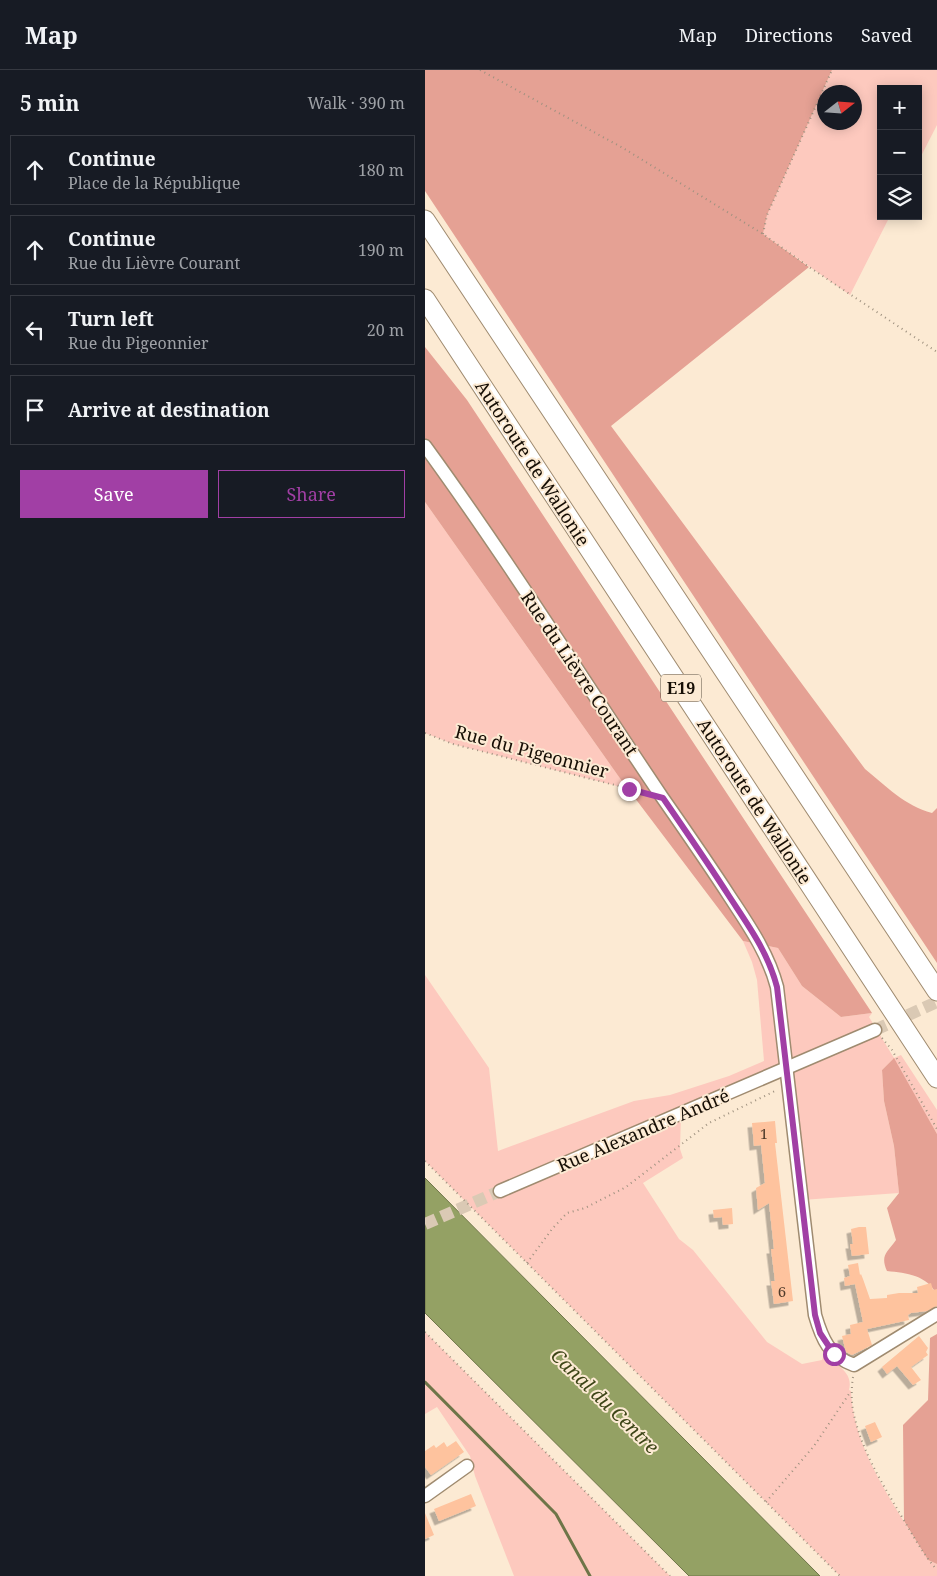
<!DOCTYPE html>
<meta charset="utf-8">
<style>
:root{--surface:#171b24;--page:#242831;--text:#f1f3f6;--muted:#9ea1a6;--line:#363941;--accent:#a13fa5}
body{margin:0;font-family:"Noto Serif",serif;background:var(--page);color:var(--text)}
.controls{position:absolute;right:15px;top:15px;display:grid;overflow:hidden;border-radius:0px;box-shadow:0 2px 12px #0003}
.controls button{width:45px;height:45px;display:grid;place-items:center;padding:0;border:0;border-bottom:1px solid var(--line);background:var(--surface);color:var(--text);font:25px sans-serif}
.compass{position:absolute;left:392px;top:15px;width:45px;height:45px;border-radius:50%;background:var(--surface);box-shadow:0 2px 12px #0003;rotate:73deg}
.stop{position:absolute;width:15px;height:15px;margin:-11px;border:4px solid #a13fa5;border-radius:50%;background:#fff}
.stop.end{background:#a13fa5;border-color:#fff;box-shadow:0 1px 5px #0008}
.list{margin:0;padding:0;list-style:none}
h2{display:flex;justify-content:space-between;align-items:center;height:65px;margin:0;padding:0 20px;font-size:21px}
h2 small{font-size:16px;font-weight:400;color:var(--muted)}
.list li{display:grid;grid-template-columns:32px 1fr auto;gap:15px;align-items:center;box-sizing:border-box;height:70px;margin:0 10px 10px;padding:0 10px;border:1px solid var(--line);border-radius:0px}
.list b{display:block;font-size:19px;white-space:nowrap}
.list p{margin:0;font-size:16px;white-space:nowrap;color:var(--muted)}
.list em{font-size:16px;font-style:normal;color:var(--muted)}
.actions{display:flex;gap:10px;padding:15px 20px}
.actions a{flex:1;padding:11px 0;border:1px solid var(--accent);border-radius:0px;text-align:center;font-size:18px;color:var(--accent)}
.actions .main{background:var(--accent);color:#fff}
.icon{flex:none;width:28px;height:28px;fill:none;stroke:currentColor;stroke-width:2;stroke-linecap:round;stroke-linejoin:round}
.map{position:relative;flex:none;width:512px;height:1506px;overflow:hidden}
header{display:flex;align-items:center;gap:30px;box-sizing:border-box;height:70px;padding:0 25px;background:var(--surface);border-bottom:1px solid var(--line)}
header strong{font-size:24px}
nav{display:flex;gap:28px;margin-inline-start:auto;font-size:18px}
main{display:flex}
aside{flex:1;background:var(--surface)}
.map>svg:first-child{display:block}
.green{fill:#fdc9be;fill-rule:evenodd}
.forest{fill:#e5a194}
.water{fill:#94a164;stroke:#6e7548}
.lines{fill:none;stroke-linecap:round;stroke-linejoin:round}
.stream{stroke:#6e7548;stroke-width:3}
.building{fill:#fec39e;filter:url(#shadow)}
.minor-tunnel{stroke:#dac9b4;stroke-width:12;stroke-dasharray:12 6;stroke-linecap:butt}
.minor-casing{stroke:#9f8b70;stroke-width:15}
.highway-casing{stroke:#9f8b70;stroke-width:21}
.path{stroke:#9e917f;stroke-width:2;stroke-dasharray:1 4;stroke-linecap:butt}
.minor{stroke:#fff;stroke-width:12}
.highway{stroke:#fff;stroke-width:19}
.route{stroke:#a13fa5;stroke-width:6}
.labels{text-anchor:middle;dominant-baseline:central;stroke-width:4;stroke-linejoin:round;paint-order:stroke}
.number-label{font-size:15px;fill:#503b2b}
.shield{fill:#fcead3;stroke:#5b5043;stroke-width:1}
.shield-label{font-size:16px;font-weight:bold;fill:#160e05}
.street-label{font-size:18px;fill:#160e05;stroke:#fcead3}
.water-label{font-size:19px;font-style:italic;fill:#3d4517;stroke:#fcead3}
</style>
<header>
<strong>Map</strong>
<nav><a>Map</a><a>Directions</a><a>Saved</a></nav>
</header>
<main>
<aside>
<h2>5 min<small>Walk · 390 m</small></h2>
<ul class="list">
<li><svg class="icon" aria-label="ahead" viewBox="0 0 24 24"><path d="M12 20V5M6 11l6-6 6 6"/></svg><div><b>Continue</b><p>Place de la République</p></div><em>180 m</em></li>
<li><svg class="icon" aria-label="ahead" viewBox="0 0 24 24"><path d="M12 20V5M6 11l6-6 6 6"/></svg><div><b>Continue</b><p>Rue du Lièvre Courant</p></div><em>190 m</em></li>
<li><svg class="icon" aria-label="left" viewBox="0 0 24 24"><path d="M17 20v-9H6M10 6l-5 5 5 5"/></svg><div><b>Turn left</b><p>Rue du Pigeonnier</p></div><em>20 m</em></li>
<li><svg class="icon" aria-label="arrive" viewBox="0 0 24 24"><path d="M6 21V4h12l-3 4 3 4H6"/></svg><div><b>Arrive at destination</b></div></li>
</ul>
<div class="actions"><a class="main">Save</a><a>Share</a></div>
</aside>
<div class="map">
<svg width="512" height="1506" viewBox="0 0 512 1506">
<defs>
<filter id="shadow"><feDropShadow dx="-4.5" dy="4.5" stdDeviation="0" flood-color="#0004"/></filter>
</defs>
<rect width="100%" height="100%" fill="#fcead3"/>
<g class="green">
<path d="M 407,0 L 512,0 L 512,55 L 493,92 L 493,19 L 456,19 L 456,146 L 465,146 L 425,225 L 338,164 L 342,145 ZM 400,22 L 430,22 L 430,52 L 400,52 Z"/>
<path d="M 0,432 L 194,707 L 204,719 L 28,674 L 0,663 Z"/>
<path d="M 318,871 L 353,878 L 377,916 L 416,947 L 447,943 L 444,947 L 469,988 L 476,985 L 512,1040 L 512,1064 L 468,989 L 457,1000 L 459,1031 L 469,1076 L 474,1123 L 377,1130 L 360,999 L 256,1044 L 255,1079 L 258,1088 L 218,1113 L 254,1169 L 268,1180 L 342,1272 L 377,1294 L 397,1290 L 403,1276 L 417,1290 L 412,1294 C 421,1302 427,1308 424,1320 L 426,1321 C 428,1381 473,1440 503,1490 L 512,1494 L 512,1506 L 415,1506 L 0,1091 L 0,905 L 64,998 L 73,1081 L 209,1031 L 245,1025 L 304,1006 L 339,991 L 332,910 L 327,892 Z"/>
<path d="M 0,1262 L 245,1506 L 89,1506 L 50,1406 L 45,1386 L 12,1337 L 0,1344 Z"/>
</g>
<g class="forest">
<path d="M 0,0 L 407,0 L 342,145 L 338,164 L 384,197 L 186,356 L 440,699 C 461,716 480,736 507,743 L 512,738 L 512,893 L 0,121 Z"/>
<path d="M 0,277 L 42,330 L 447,943 L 416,947 L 377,916 L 353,878 L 318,871 L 194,707 L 0,432 Z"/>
<path d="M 469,988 L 512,1064 L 512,1225 C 502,1205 482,1203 462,1201 C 455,1185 462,1183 471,1170 L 462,1138 L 474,1123 L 469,1076 L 459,1031 L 457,1000 Z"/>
<path d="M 512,1264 L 512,1494 L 503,1490 L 479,1451 L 478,1355 L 503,1330 L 505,1268 Z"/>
</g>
<path class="water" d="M 0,1108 L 395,1506 L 264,1506 L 0,1243 Z"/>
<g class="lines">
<path class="stream" d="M 0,1312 L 131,1444 L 165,1506"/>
</g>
<g class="building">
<path d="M 350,1051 L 352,1073 L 350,1073 L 368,1231 L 349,1234 L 346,1211 L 350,1211 L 346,1179 L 349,1179 L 344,1133 L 333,1140 L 331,1118 L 340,1113 L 336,1075 L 329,1076 L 327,1053 Z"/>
<path d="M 307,1138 L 308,1154 L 298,1155 L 297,1147 L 289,1148 L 288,1140 Z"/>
<path d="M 434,1157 L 441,1157 L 444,1184 L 427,1186 L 425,1174 L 428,1174 L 426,1159 Z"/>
<path d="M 433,1193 L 435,1205 L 436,1204 L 438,1209 L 445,1229 L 462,1228 L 462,1225 L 474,1223 L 493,1223 L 492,1217 L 506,1213 L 508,1220 L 512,1219 L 512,1236 L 502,1241 L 486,1243 L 483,1245 L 484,1250 L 442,1259 L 447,1275 L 427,1285 L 421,1282 L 417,1266 L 426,1264 L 425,1255 L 438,1252 L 430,1214 L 420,1216 L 419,1208 L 425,1206 L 423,1195 Z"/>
<path d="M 494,1266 L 503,1278 L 501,1282 L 503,1285 L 486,1297 L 496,1310 L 488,1315 L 472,1296 L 462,1304 L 457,1297 Z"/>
<path d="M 450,1352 L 457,1367 L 446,1372 L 440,1356 Z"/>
<path d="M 31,1371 L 39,1382 L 6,1405 L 0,1397 L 0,1381 L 9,1375 L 11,1378 L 19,1372 L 22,1377 Z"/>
<path d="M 46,1424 L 51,1436 L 14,1451 L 9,1439 Z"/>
<path d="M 0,1443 L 9,1465 L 0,1469 Z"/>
</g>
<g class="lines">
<g class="minor-tunnel">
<path d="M 450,960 L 512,932"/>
<path d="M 0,1154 L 75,1121"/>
</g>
<defs>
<g id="minor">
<path d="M 0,376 C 83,490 158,610 237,727 C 260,760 283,793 305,827 C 324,856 343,883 352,917 L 390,1245 C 397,1269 404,1286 429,1295 L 512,1244"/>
<path d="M 75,1121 L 450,960"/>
<path d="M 0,1426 L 42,1396"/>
</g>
<g id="highway">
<path d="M 0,150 L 512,921"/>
<path d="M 0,229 L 512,1008"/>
</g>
</defs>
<use href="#minor" class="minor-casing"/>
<use href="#highway" class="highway-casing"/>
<g class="path">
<path d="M 55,0 L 198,78 L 338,164 L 384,197 L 512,282"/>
<path d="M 338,164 L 342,145 L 407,0"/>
<path d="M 0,663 L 28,674 L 221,723"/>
<path d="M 457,968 L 467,980 L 512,1059"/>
<path d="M 0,1091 L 415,1506"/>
<path d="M 102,1193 L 127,1159 L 142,1143 L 160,1138 L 201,1117 L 284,1053 L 352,1020"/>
<path d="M 0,1262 L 245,1506"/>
<path d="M 428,1307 C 426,1321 426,1335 430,1349 C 438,1382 457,1413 474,1442 C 486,1462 497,1483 512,1500"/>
<path d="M 341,1432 L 389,1376 L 426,1321"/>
</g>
<use href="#minor" class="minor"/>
<use href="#highway" class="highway"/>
</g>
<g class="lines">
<path class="route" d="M 204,719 L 238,728 C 260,760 283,793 304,826 C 323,855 343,882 352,917 L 390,1245 L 395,1263 L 409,1284"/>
</g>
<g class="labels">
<g class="number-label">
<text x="339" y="1063">1</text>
<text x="357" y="1221">6</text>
</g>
<rect class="shield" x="236" y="604.5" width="40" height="27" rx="4"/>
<g class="shield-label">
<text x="256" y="618">E19</text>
</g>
<g class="street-label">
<text transform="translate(108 393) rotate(57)">Autoroute de Wallonie</text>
<text transform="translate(155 603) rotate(56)">Rue du Lièvre Courant</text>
<text transform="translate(107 681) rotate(15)">Rue du Pigeonnier</text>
<text transform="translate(330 731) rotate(57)">Autoroute de Wallonie</text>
<text transform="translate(218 1060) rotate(-23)">Rue Alexandre André</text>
</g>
<g class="water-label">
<text transform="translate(180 1331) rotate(44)">Canal du Centre</text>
</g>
</g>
</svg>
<div class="controls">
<button>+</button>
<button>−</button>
<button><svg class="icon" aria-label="layers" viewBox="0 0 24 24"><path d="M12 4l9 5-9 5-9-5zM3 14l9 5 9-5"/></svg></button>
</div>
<svg class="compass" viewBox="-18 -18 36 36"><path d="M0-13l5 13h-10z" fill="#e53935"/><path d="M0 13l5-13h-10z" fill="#9ea1a6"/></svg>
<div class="stop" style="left:409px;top:1284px"></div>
<div class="stop end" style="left:204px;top:719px"></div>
</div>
</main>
